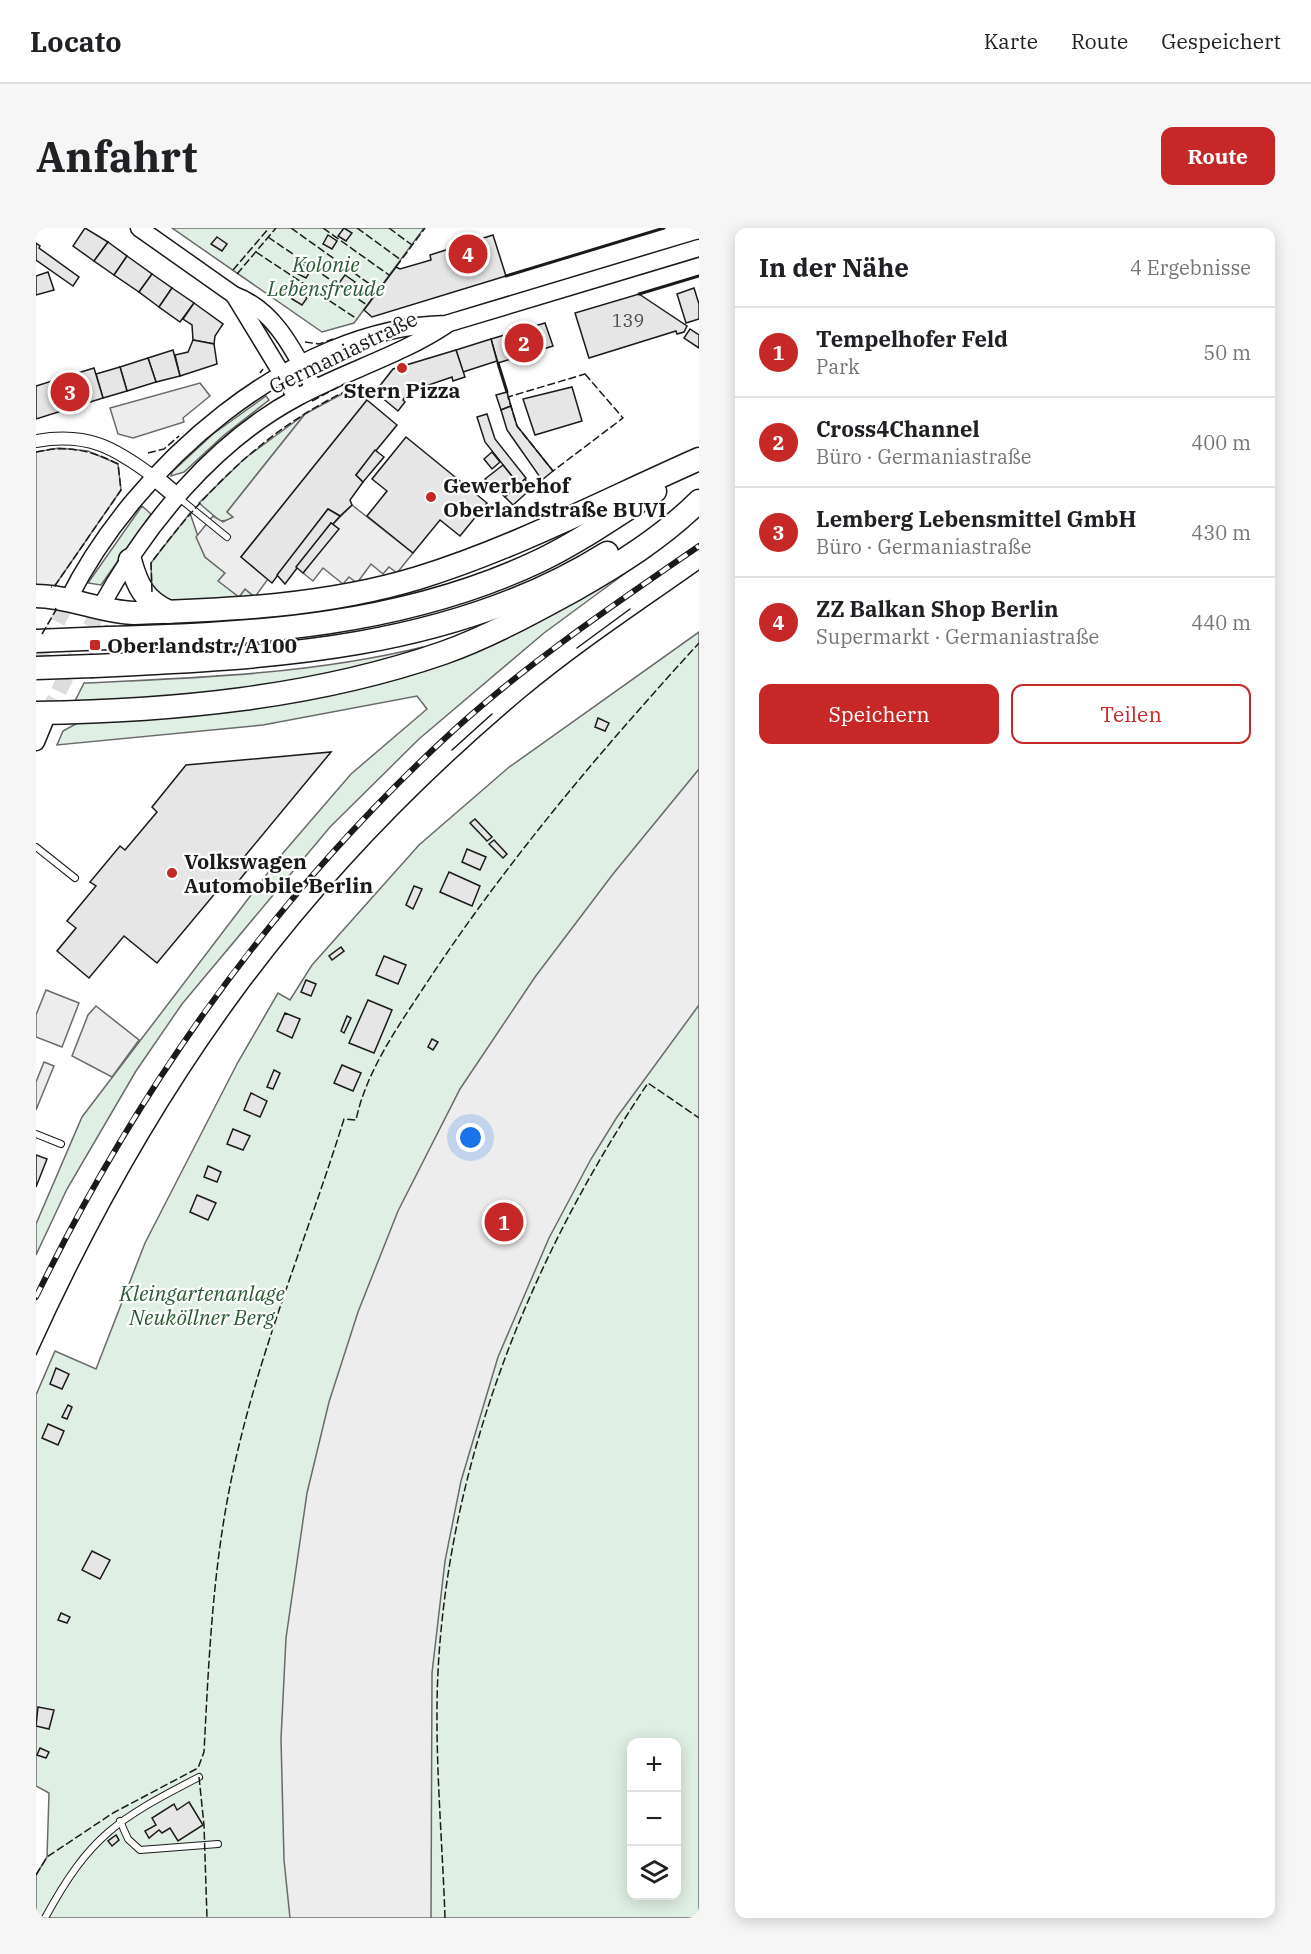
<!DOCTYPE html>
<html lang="de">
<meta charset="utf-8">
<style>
:root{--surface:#fff;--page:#f6f6f6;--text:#202124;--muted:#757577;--line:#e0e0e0;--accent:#c62828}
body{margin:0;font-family:"IBM Plex Serif",serif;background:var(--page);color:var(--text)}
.controls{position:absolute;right:18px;bottom:18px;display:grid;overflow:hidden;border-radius:12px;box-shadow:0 3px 15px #0003}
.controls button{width:54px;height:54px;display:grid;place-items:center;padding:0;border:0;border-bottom:2px solid var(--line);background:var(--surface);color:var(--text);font:30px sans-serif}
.you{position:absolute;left:435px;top:910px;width:21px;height:21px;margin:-15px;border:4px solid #fff;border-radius:50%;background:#1a73e8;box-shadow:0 0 0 9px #1a73e833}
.badge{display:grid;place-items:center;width:39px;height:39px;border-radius:50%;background:var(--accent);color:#fff;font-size:20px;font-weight:700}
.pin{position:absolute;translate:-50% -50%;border:3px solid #fff;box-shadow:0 2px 6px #0006}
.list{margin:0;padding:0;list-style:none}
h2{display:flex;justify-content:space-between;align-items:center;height:78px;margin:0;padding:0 24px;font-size:26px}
h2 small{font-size:20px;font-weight:400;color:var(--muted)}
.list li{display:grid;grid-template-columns:39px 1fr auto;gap:18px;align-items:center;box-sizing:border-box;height:90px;padding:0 24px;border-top:2px solid var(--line)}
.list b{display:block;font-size:22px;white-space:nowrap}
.list p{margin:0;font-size:20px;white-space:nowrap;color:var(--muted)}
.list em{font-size:20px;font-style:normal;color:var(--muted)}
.actions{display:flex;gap:12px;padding:18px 24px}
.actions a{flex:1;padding:14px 0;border:2px solid var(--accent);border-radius:12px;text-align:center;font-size:21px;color:var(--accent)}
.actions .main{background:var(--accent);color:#fff}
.icon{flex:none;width:33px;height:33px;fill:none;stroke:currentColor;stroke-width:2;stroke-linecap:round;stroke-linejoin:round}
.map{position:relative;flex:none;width:663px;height:1690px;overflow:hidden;border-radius:12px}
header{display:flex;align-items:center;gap:36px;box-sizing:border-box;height:84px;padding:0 30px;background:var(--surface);border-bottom:2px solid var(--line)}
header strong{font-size:28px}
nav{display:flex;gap:33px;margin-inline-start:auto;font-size:21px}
.intro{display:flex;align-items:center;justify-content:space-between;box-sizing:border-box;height:144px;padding:0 36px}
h1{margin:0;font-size:42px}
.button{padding:15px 27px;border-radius:12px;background:var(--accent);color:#fff;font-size:21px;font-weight:700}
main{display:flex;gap:36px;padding:0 36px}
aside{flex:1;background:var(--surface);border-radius:12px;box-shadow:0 3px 15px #0003}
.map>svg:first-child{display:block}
.green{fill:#e0efe3;stroke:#6a6a6a;stroke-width:1.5;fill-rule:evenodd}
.parking{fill:#ededed;stroke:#6a6a6a;stroke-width:1.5}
.building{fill:#e6e6e6;stroke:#1a1a1a;stroke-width:1.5}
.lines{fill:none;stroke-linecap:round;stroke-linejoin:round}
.secondary-tunnel{stroke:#ddd;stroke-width:16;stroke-dasharray:16 8;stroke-linecap:butt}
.lane-casing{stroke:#1a1a1a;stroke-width:8}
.street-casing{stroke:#1a1a1a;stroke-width:14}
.secondary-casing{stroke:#1a1a1a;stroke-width:19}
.highway-casing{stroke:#1a1a1a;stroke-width:25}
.lane{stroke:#fff;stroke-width:6}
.street{stroke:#fff;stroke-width:12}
.secondary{stroke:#fff;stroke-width:16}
.highway{stroke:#fff;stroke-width:22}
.tram{stroke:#1a1a1a;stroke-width:1.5}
.rail-casing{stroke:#1a1a1a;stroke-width:6}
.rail{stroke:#fff;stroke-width:4;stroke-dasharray:11;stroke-linecap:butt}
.highway-bridge-casing{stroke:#1a1a1a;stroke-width:25;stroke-linecap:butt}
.highway-bridge{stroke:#fff;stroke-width:22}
.fence{stroke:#1a1a1a;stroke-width:1.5;stroke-dasharray:8 3;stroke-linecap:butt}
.wall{stroke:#1a1a1a;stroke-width:3}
.poi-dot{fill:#c62828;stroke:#fff;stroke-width:2}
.labels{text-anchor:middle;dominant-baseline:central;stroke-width:4.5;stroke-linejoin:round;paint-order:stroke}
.number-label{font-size:18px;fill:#4d4d4d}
.park-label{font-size:21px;font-style:italic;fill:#2b5a34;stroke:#fff}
.street-label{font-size:21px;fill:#1a1a1a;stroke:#fff}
.poi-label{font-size:21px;font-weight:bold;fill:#1a1a1a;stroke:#fff;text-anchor:start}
</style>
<header>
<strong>Locato</strong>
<nav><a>Karte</a><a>Route</a><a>Gespeichert</a></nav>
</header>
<div class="intro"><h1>Anfahrt</h1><a class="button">Route</a></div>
<main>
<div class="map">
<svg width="663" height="1690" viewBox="0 0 663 1690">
<rect width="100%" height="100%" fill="#fff"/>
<g class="green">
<path d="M 136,0 L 388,0 L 318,95 L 286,104 Z"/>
<path d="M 230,168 L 233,172 L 187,208 L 148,244 L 135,248 L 136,244 L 177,206 Z"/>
<path d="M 269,186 L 191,284 L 197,289 L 194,292 L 184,293 L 163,275 L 208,231 Z"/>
<path d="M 106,278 L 115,286 L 65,357 L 52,355 Z"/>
<path d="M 154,285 L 169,329 L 189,345 L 183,353 L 203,369 L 209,361 L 221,371 L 136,373 L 116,365 L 115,335 Z"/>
<path d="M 614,327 L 508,405 L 383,511 L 294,599 L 146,776 L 100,843 L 31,961 L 0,1027 L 0,996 L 46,889 L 247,625 L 315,546 L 391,481 L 381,468 L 227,497 L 21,517 L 27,503 L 45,493 L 289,463 Z"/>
<path d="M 663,404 L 663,1690 L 0,1690 L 0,1647 L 11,1629 L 13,1565 L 0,1558 L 0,1167 L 19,1123 L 60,1141 L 109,1015 L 202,834 L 242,765 L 254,772 L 276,737 L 383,617 L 472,540 ZM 596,1514 L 640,1514 L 640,1668 L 596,1668 Z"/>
<path d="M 387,419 L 342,435 L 193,467 L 37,477 L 48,455 C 162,450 276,446 387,419 Z"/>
</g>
<g class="parking">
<path d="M 164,155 L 174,168 L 147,190 L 148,194 L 97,210 L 82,206 L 74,180 Z"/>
<path d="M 315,161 L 331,172 L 205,329 L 232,351 L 219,369 L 209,361 L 203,369 L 182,353 L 189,345 L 169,329 L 160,309 L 177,288 L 187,294 L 197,289 L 191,284 L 269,186 Z"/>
<path d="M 23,220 L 52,223 L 82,236 L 85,262 L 18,359 L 0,358 L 0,224 Z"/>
<path d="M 316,277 L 377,325 L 361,345 L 353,339 L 347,346 L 335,336 L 321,355 L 313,349 L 307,356 L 287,340 L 277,353 L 267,345 L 302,301 L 297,296 Z"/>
<path d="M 663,541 L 663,777 L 581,889 L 555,931 L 513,1010 L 462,1129 L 425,1253 L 409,1333 L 396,1445 L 395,1690 L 254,1690 L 248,1632 L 245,1511 L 250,1410 L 271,1265 L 293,1174 L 322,1084 L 362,983 L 424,861 L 499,749 L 577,646 Z"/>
<path d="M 10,762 L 43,775 L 26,819 L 0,809 L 0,787 Z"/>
<path d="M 60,778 L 103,812 L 76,849 L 36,828 L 52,787 Z"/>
<path d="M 8,834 L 18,838 L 0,882 L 0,854 Z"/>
</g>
<g class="building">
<path d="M 49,0 L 72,14 L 58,33 L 37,18 Z"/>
<path d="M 308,0 L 316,5 L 310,13 L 302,8 Z"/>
<path d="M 292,7 L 301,13 L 296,21 L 287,16 Z"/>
<path d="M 457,7 L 470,48 L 336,89 L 328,82 L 360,39 L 364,41 L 395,32 L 394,27 Z"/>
<path d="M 181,9 L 191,16 L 186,23 L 175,16 Z"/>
<path d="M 72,14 L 91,28 L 78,47 L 58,33 Z"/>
<path d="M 0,15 L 4,18 L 3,20 L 43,49 L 37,58 L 0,32 Z"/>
<path d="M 91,28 L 116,46 L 103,64 L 78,47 Z"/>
<path d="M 267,37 L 275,42 L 270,50 L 262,46 Z"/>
<path d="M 12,44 L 18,62 L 0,67 L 0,48 Z"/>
<path d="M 116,46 L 136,60 L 123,79 L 103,64 Z"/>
<path d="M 309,47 L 319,54 L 314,62 L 303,55 Z"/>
<path d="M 136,60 L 158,75 L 144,94 L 123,79 Z"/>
<path d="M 658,60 L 663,76 L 663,91 L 650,95 L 641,66 Z"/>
<path d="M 262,63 L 271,70 L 266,77 L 256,71 Z"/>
<path d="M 603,66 L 651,98 L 648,104 L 641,106 L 640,103 L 553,130 L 539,85 Z"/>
<path d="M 158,75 L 187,96 L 179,108 L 178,116 L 157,112 L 156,97 L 147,91 Z"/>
<path d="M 509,95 L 517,118 L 462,135 L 455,111 Z"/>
<path d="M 654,101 L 663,107 L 663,120 L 648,110 Z"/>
<path d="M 455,111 L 461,133 L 427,144 L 420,122 Z"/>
<path d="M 157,112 L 178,116 L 181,136 L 144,148 L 139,127 L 152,124 Z"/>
<path d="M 137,122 L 144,148 L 120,154 L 112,130 Z"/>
<path d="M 420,122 L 429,149 L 417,153 L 416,149 L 372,164 L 367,172 L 369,174 L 362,183 L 339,164 L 357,141 Z"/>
<path d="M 112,130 L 120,154 L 91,163 L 84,139 Z"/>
<path d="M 84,139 L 91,163 L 67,170 L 60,146 Z"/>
<path d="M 58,140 L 67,170 L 0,191 L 0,158 Z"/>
<path d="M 536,159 L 546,193 L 499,207 L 487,171 Z"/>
<path d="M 471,164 L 475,178 L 465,182 L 460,167 Z"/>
<path d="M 331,172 L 361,197 L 320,247 L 327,254 L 314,272 L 316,277 L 304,288 L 292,281 L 236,355 L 205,329 Z"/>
<path d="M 475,178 L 481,198 L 517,243 L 506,252 L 471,202 L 465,182 Z"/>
<path d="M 451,186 L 459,211 L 490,250 L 483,257 L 449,214 L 441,189 Z"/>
<path d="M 370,209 L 451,275 L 424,308 L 404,292 L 377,325 L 331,288 L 351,263 L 336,251 Z"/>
<path d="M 339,222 L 348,229 L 327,254 L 320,247 Z"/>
<path d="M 456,224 L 464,234 L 456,241 L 448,231 Z"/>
<path d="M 467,237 L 483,257 L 469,269 L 449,251 Z"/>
<path d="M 489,251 L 496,260 L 477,277 L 469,269 Z"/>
<path d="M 292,281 L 304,288 L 297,296 L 295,295 L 249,356 L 241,347 Z"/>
<path d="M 295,295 L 303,301 L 267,345 L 260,339 Z"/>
<path d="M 562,490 L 573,495 L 569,503 L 559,499 Z"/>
<path d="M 295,524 L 209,628 L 217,635 L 194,664 L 186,657 L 121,735 L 88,708 L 53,750 L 21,723 L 40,700 L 31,693 L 60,658 L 54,654 L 84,618 L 89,622 L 121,584 L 116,579 L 150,537 Z"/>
<path d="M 439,591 L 456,609 L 451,613 L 434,595 Z"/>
<path d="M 458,612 L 471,626 L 467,630 L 453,616 Z"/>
<path d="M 431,621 L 450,629 L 444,642 L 426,634 Z"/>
<path d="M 413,644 L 444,658 L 436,678 L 404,664 Z"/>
<path d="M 378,658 L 386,661 L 377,681 L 370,677 Z"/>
<path d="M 305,719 L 308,723 L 296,732 L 293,728 Z"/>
<path d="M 348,728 L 370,737 L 362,756 L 340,747 Z"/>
<path d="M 270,752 L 280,756 L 275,768 L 265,764 Z"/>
<path d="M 332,772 L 356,782 L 338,825 L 313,815 Z"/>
<path d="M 249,785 L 264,791 L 256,810 L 241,803 Z"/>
<path d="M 311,788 L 315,790 L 308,805 L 305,803 Z"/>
<path d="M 396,811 L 402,814 L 397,822 L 392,819 Z"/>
<path d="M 306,837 L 325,845 L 317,863 L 298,855 Z"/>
<path d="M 238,842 L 244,845 L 237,861 L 231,859 Z"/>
<path d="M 215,865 L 231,873 L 224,889 L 208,882 Z"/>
<path d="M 197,901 L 214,908 L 207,922 L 191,916 Z"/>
<path d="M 0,927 L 11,931 L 0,959 Z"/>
<path d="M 172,938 L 185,944 L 181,954 L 168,949 Z"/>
<path d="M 161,967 L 180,975 L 172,992 L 154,984 Z"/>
<path d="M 20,1140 L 33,1146 L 26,1161 L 14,1156 Z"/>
<path d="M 32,1177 L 36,1179 L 31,1191 L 26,1189 Z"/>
<path d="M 12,1196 L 28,1203 L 22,1217 L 6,1210 Z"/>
<path d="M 56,1323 L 74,1332 L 64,1351 L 46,1342 Z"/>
<path d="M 25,1385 L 34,1389 L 31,1395 L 22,1392 Z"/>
<path d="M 2,1479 L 18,1482 L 13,1501 L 0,1498 Z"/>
<path d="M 4,1520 L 13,1524 L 10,1530 L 1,1527 Z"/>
<path d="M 153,1574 L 167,1597 L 142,1613 L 134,1600 L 126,1605 L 123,1602 L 113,1610 L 109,1603 L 120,1597 L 116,1590 L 138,1576 L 141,1582 Z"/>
<path d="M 80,1607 L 83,1612 L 76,1618 L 72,1613 Z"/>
</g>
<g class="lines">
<g class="secondary-tunnel">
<path d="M 0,437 L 32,372"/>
<path d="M 12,485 L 64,380"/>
</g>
<defs>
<g id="lane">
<path d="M 143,270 L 191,309"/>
<path d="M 0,619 L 39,650"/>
<path d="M 0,906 L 25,916"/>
<path d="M 84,1593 L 92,1611 L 104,1622 L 182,1616"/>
<path d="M 9,1690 C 54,1607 82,1591 163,1549"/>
</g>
<path id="street" d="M 0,213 C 51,204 78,219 118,249"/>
<g id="secondary">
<path d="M 103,0 L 198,67 C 239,82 258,123 278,160"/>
<path d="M 198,67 L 260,169"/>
<path d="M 118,249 L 142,269"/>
<path d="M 32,372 C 98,239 256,99 410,96 L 663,20"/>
<path d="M 64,380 C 110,297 177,214 262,169 C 310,143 365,127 410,97"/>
<path d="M 0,514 L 12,485"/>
</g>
<g id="highway">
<path d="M 94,332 C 101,357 108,373 133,384"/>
<path d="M 0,368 C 33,368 64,384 98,385 C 193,382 290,378 382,350 C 479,320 570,272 663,231"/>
<path d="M 72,410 C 218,407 368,397 503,333 C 543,314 581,287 619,263"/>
<path d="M 57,438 C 234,430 416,422 571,325"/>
<path d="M 0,485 C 136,483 277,470 407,425 C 452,409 496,385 538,362 C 582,337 627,309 663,273"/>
</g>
</defs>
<use href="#lane" class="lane-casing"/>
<use href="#street" class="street-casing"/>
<use href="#secondary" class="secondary-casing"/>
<use href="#highway" class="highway-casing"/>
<use href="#lane" class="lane"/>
<use href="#street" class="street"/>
<use href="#secondary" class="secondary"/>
<use href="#highway" class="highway"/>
<g class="tram">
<path d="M 541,420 L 594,381"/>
<path d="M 416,522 L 456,486"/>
<path d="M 0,1127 C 120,861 265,657 489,469 C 544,423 605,383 663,342"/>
</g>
<defs>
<path id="rail" d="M 0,1069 C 105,854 241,664 418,502 C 494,433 579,376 663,318"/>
</defs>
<use href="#rail" class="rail-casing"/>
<use href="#rail" class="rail"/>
<defs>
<g id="highway-bridge">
<path d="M 0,413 L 72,410"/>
<path d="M 0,440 L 57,438"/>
</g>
</defs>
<use href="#highway-bridge" class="highway-bridge-casing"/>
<use href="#highway-bridge" class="highway-bridge"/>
<g class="fence">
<path d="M 255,0 L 342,62"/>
<path d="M 287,0 L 353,47"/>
<path d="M 321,0 L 365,32"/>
<path d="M 353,0 L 376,17"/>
<path d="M 232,9 L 331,77"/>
<path d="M 220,24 L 321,91"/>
<path d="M 360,39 L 389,0"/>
<path d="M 197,42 L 233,0"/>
<path d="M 201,46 L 240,0"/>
<path d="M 269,114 L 283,116 L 297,111"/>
<path d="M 224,145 L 227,141"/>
<path d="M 549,146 L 587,190 L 517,243 L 481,198 L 472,169 Z"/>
<path d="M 276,173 L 310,155"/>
<path d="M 0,224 C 30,217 55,222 82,236 L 85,262 L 18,359 L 15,359"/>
<path d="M 112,225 L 128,221 L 143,208"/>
<path d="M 116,364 L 115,335 C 169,262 234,197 319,159"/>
<path d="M 6,406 L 20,382 L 19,377"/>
<path d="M 163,1549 L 168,1597 L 171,1690"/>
<path d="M 0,1647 L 11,1629 L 77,1585 L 162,1540 L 168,1524 C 173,1428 177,1333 198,1239 C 224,1120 272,1007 308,891 L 320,892 C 330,844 361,800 388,759 C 468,637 564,523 663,415"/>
<path d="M 409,1690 C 406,1599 396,1505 404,1414 C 421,1212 500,1022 612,855 L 663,890"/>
</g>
<g class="wall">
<path d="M 470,48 L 628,0"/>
<path d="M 603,66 L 663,48"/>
<path d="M 462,135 L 471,164"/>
</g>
</g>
<g class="poi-dot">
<circle cx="366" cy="140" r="6"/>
<circle cx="395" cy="269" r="6"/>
<rect x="53" y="411" width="12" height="12" rx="3"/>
<circle cx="136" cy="645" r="6"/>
</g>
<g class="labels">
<g class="number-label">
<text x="592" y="92">139</text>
</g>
<g class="park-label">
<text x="290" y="36">Kolonie<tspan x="290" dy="24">Lebensfreude</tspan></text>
<text x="166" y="1065">Kleingartenanlage<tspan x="166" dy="24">Neuköllner Berg</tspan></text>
</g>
<g class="street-label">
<text transform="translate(307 124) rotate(-26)">Germaniastraße</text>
</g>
<g class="poi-label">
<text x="366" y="162" text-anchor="middle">Stern Pizza</text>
<text x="407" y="257">Gewerbehof<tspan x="407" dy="24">Oberlandstraße BUVI</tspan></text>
<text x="71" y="417">Oberlandstr./A100</text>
<text x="148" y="633">Volkswagen<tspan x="148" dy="24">Automobile Berlin</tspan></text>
</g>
</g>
</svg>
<div class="controls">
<button>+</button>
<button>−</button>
<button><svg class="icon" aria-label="layers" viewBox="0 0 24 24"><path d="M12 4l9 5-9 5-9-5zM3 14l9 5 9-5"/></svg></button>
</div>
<div class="you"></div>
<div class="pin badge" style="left:468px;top:994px">1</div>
<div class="pin badge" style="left:488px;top:115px">2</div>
<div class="pin badge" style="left:34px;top:164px">3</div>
<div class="pin badge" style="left:432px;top:26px">4</div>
</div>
<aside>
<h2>In der Nähe<small>4 Ergebnisse</small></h2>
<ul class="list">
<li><span class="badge">1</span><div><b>Tempelhofer Feld</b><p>Park</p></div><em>50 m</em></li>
<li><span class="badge">2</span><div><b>Cross4Channel</b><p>Büro · Germaniastraße</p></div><em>400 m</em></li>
<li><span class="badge">3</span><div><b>Lemberg Lebensmittel GmbH</b><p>Büro · Germaniastraße</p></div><em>430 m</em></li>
<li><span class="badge">4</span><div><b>ZZ Balkan Shop Berlin</b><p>Supermarkt · Germaniastraße</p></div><em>440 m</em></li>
</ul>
<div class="actions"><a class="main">Speichern</a><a>Teilen</a></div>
</aside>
</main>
